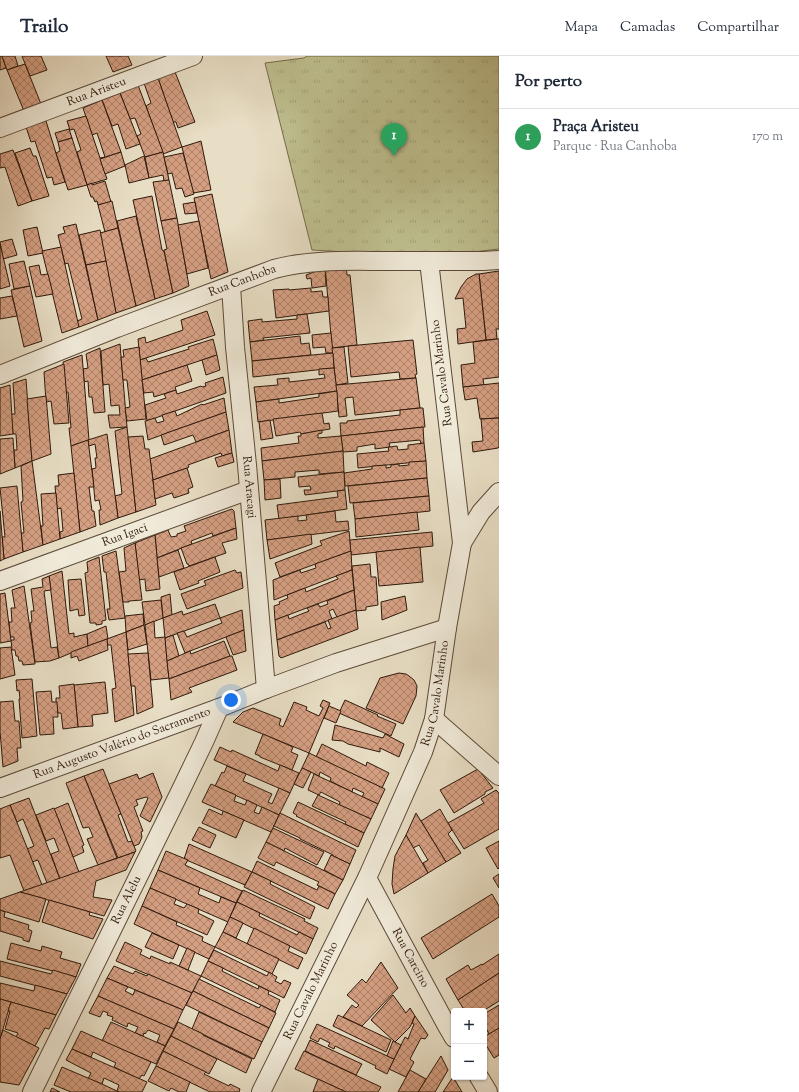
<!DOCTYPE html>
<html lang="pt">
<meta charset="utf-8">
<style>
:root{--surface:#fff;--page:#f2f2f3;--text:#1f2937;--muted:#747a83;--line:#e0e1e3;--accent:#8f2418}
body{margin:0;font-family:"Sorts Mill Goudy",serif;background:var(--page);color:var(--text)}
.controls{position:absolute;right:12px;bottom:12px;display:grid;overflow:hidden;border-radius:4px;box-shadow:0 1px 3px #0004}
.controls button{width:36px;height:36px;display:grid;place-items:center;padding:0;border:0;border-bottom:1px solid var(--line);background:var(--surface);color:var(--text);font:20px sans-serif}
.you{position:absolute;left:231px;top:644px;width:14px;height:14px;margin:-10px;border:3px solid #fff;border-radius:50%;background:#1a73e8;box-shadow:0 0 0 6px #1a73e833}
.badge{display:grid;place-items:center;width:26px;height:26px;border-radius:50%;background:var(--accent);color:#fff;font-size:13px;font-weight:700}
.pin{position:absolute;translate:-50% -33px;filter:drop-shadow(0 1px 2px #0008)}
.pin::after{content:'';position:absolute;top:21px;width:14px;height:12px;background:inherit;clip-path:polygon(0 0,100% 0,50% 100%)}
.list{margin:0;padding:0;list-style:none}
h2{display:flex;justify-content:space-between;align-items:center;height:52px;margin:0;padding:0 16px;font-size:17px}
h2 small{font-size:13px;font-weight:400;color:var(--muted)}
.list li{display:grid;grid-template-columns:26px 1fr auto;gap:12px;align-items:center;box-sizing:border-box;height:56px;padding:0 16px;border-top:1px solid var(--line)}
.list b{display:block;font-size:15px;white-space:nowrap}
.list p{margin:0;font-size:13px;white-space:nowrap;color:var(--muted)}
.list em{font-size:13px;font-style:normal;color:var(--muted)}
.map{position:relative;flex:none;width:499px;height:1036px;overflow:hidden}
header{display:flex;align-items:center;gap:24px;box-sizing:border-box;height:56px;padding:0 20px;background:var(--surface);border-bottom:1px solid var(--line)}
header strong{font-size:19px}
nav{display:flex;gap:22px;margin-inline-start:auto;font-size:14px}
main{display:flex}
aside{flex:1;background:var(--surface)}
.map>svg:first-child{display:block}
.grass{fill:url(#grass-tufts);stroke:#766c4c}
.building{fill:url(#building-cross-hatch);stroke:#2f190a}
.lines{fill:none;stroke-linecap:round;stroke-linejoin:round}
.street-casing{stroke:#5d4a39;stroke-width:20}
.street{stroke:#f0ead9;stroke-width:18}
.labels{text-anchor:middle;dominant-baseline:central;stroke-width:3;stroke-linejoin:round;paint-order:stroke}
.street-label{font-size:12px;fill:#2f190a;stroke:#f0ead9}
</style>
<header>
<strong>Trailo</strong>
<nav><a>Mapa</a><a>Camadas</a><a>Compartilhar</a></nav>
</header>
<main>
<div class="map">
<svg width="499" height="1036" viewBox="0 0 499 1036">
<defs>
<pattern id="grass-tufts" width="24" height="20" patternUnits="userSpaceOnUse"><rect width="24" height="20" fill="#bebf8f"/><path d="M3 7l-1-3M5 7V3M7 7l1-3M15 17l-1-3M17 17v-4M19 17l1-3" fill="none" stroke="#a4a47a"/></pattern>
<pattern id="building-cross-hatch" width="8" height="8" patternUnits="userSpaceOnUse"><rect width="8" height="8" fill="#d59f82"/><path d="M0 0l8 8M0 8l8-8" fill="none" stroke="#ad8169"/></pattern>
</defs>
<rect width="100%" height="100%" fill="#e8dec5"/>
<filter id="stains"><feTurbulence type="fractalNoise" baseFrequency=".005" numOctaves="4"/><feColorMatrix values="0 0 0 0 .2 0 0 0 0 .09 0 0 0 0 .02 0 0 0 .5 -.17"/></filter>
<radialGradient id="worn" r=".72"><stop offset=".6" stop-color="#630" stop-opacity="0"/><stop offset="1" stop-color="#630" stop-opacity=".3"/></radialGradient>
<path class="grass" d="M 307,0 L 499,0 L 499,193 L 429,201 L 312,194 L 265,7 L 304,2 Z"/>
<g class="building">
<path d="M 0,0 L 2,0 L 6,12 L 0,14 Z"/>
<path d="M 2,0 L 15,0 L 18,10 L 7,14 Z"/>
<path d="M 22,0 L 41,0 L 47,14 L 30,20 Z"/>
<path d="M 106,0 L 128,0 L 132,9 L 113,16 Z"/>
<path d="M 25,8 L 41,48 L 24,55 L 7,14 Z"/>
<path d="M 175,16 L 195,66 L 178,72 L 176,66 L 173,66 L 158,22 Z"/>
<path d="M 158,22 L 182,91 L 163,98 L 146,50 L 151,47 L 144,27 Z"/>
<path d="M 138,29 L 163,96 L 145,101 L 137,80 L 141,78 L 135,62 L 130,63 L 120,37 Z"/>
<path d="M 120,37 L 140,88 L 126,93 L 118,68 L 112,70 L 102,44 Z"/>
<path d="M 102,44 L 121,96 L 100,103 L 100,102 L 105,101 L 97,77 L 92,79 L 83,52 Z"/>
<path d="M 86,60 L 107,123 L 87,129 L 77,96 L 81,94 L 74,73 L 70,74 L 67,65 Z"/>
<path d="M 46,65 L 65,126 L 54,129 L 52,121 L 47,122 L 35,85 L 31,86 L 26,71 Z"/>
<path d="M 69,73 L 72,82 L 58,86 L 55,77 Z"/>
<path d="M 72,82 L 87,129 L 68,134 L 56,97 L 60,95 L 58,86 Z"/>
<path d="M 201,85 L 211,134 L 193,137 L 182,91 Z"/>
<path d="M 30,92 L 33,100 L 36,100 L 49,140 L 32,145 L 15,97 Z"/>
<path d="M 13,94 L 32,145 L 18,150 L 5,111 L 0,112 L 0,98 Z"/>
<path d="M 121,96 L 125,110 L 105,118 L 100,103 Z"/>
<path d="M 163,96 L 169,124 L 164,125 L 163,119 L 149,122 L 145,101 Z"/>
<path d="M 183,97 L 194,138 L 185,141 L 182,132 L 176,133 L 172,117 L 168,118 L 164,101 Z"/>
<path d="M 144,100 L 149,122 L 129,127 L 125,109 Z"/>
<path d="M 169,124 L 177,162 L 161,165 L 153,126 Z"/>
<path d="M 105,125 L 111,146 L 98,149 L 97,145 L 95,146 L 93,141 L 91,141 L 87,129 L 92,127 L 92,129 Z"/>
<path d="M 212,138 L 228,216 L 211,223 L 194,142 Z"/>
<path d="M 152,140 L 162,194 L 164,195 L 173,237 L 155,243 L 133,144 Z"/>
<path d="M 112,145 L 118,172 L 105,176 L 98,149 Z"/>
<path d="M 195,146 L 197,157 L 185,158 L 183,148 Z"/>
<path d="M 136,160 L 155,243 L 136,250 L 117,165 Z"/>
<path d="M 177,162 L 189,230 L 173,237 L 164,194 L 167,193 L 161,165 Z"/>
<path d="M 199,165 L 208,212 L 187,218 L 178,169 Z"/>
<path d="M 76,168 L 98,264 L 79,271 L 77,265 L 82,263 L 68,207 L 65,208 L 58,179 L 65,177 L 63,171 Z"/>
<path d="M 37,171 L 43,197 L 28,200 L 23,174 Z"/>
<path d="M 118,172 L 136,250 L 116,257 L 100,177 Z"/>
<path d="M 100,174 L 106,205 L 86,209 L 79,179 Z"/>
<path d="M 12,183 L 17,199 L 3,203 L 0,186 Z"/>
<path d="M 0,188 L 10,230 L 0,233 Z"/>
<path d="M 61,191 L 79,271 L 62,277 L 42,195 Z"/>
<path d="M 24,205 L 30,230 L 14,233 L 9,208 Z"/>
<path d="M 106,205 L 116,257 L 98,264 L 86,209 Z"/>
<path d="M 346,208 L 347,219 L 350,219 L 357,289 L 332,292 L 325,209 Z"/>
<path d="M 39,209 L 41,219 L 48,218 L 53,238 L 36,241 L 29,211 Z"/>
<path d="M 325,212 L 326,230 L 312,232 L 311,222 L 307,223 L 306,219 Z"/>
<path d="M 499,215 L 499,273 L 496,273 L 497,283 L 486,284 L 479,218 Z"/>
<path d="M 476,218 L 479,218 L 486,284 L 458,288 L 457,273 L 466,272 L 463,242 L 455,243 L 461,231 L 467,223 Z"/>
<path d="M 30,230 L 42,285 L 24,291 L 11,234 Z"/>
<path d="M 311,232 L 311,236 L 322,235 L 323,241 L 328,241 L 329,255 L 276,262 L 273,234 L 289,233 L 289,234 Z"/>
<path d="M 12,240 L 17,260 L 0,263 L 0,242 Z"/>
<path d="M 207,255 L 215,279 L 140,304 L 138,283 L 145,281 L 146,287 L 183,274 L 181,264 Z"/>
<path d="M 307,258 L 310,277 L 263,282 L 264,284 L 250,286 L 248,265 L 262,263 L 262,266 L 297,263 L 297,259 Z"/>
<path d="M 331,277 L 333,297 L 326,297 L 325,291 L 313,292 L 312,279 Z"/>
<path d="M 300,280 L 301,288 L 309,287 L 311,299 L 252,305 L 250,286 Z"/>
<path d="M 213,283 L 217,299 L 142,324 L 140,304 L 146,302 L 148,306 L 189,293 L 188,291 Z"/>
<path d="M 497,283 L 499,283 L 499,321 L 483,323 L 484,329 L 463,331 L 461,309 L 475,307 L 473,286 Z"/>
<path d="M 413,284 L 417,318 L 415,319 L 416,322 L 400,323 L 399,316 L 351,321 L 348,290 Z"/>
<path d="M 120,288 L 127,371 L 110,372 L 108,359 L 120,359 L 119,349 L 111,350 L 109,328 L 103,329 L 101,295 Z"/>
<path d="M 139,291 L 146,363 L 127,365 L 125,352 L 130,351 L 127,324 L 123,324 L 121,301 L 124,301 L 123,294 Z"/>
<path d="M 344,291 L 348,327 L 336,329 L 332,292 Z"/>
<path d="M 100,292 L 105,356 L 94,357 L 92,341 L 89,341 L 88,325 L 84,326 L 83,313 L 88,312 L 86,298 Z"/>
<path d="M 333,297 L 334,312 L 253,321 L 252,305 Z"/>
<path d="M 82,299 L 89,384 L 71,390 L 69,372 L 71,372 L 68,336 L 66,336 L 63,306 Z"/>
<path d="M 217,299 L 220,314 L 206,319 L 202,304 Z"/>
<path d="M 64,308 L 69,367 L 54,368 L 51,345 L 46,346 L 44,316 Z"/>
<path d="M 187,309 L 192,325 L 175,331 L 176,334 L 154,341 L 153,336 L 144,337 L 142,324 Z"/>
<path d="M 334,312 L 337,335 L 256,346 L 254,331 L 278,329 L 277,323 L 289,322 L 289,326 L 325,322 L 324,318 L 319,319 L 319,313 Z"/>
<path d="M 223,321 L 226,337 L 147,365 L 145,349 L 166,342 L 164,338 L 176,334 L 177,338 L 201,330 L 202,331 L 206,330 L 205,327 Z"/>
<path d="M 416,322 L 420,352 L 355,359 L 353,341 L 345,342 L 347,360 L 339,361 L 336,329 Z"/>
<path d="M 26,323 L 32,405 L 15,412 L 14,394 L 17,394 L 16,378 L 13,378 L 11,358 L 15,358 L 13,327 Z"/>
<path d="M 499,327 L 499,362 L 480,363 L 477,342 L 465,344 L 463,331 Z"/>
<path d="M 10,329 L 13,378 L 0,380 L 0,332 Z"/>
<path d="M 337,335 L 338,355 L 258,366 L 256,346 L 279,343 L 279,347 L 319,341 L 319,338 Z"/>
<path d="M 46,340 L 51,398 L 32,405 L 27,343 Z"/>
<path d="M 224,342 L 226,356 L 148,384 L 145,365 L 155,362 L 157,367 L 164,365 L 162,359 L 175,355 L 177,360 L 202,348 L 203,349 Z"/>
<path d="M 420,352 L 423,352 L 425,371 L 341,380 L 340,367 L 347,367 L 347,365 L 400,359 L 400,354 Z"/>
<path d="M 226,356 L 229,374 L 196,386 L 193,379 L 164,389 L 161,379 Z"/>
<path d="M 322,357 L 324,368 L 329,367 L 330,373 L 301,378 L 300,376 L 276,380 L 273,363 Z"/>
<path d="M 499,362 L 499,391 L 498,392 L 473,396 L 472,386 L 483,385 L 481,363 Z"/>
<path d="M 270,364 L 273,382 L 261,384 L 259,366 Z"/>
<path d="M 127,371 L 136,456 L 118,462 L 115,440 L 122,438 L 115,375 Z"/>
<path d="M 423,371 L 424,387 L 421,388 L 420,384 L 389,387 L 390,391 L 375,393 L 375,388 L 357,391 L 357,395 L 343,396 L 341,380 Z"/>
<path d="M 229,374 L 232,397 L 222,400 L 221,397 L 188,409 L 189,411 L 187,412 L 153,424 L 150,403 Z"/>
<path d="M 322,374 L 322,377 L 318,378 L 318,382 L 341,380 L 343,395 L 262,405 L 261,392 L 299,387 L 298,380 L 301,380 L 301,378 Z"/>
<path d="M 107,378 L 118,462 L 100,469 L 99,454 L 101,454 L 99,444 L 95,445 L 92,413 L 96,412 L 95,402 L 97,402 L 95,388 L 89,390 L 88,384 Z"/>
<path d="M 143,380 L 145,393 L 149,393 L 156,449 L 136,456 L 128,381 Z"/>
<path d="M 13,382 L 15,412 L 0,418 L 0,383 Z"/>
<path d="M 88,384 L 94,431 L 89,431 L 92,455 L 94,455 L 96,470 L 80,476 L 71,390 Z"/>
<path d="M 424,387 L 426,405 L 358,412 L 357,398 L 389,395 L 388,391 L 390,391 L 397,390 L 398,394 L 408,393 L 408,389 Z"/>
<path d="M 343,395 L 344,416 L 319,418 L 319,414 L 295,416 L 295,421 L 264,424 L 262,405 Z"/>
<path d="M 232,397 L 234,406 L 218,411 L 215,402 Z"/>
<path d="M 32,405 L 43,489 L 23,496 L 21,477 L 24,477 L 21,446 L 23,445 L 21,410 Z"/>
<path d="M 426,405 L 427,422 L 345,430 L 344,417 L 372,413 L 372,410 L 386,409 L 386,412 L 391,411 L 391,409 L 399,408 L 399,410 L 409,409 L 409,406 Z"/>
<path d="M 187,412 L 193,431 L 188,433 L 189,437 L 174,442 L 172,437 L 155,443 L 153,424 Z"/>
<path d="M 344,416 L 345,434 L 305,439 L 304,434 L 311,434 L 310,430 L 299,431 L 298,421 Z"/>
<path d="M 74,417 L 80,476 L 60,483 L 60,476 L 63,475 L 61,452 L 57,453 L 55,430 L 59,430 L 58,419 Z"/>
<path d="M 427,422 L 429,440 L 350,447 L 348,430 Z"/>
<path d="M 280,423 L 281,442 L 265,444 L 264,424 Z"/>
<path d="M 17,430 L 23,496 L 4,503 L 2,481 L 5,481 L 0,432 Z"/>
<path d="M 345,434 L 347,453 L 279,463 L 277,449 L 338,441 L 337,435 Z"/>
<path d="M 56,437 L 60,483 L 43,489 L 41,470 L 43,470 L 41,438 Z"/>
<path d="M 429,440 L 430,455 L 355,463 L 353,447 Z"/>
<path d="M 232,453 L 234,455 L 236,472 L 213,480 L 212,477 L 191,485 L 192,488 L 157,502 L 155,479 L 168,474 L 171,481 L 177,480 L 177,478 L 186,475 L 184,470 Z"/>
<path d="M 0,455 L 4,503 L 0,505 Z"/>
<path d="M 335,455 L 336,466 L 348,465 L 349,474 L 267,484 L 265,464 L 298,460 L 298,465 L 307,464 L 306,459 Z"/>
<path d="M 417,456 L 419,474 L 356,481 L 355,463 Z"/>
<path d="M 236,472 L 237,483 L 222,487 L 226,497 L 189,510 L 188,508 L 187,508 L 181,492 Z"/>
<path d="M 349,475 L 351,495 L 280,521 L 275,507 L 322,489 L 320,485 Z"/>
<path d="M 432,476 L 433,490 L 351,499 L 350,484 Z"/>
<path d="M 311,478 L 312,488 L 270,503 L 267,484 Z"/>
<path d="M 155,479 L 160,533 L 146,535 L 145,523 L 139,524 L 135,487 Z"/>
<path d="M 135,487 L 142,544 L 129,545 L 129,546 L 123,546 L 119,516 L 126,515 L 124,492 Z"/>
<path d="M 420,491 L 423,526 L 379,530 L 376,496 Z"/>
<path d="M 178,494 L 184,512 L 159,521 L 157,502 Z"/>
<path d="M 116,495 L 125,562 L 109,564 L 107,553 L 110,553 L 106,516 L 104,516 L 102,500 Z"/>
<path d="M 351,495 L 352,514 L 274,544 L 273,524 L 300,514 L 301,517 L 316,512 L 315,508 Z"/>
<path d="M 99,501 L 106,564 L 102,565 L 102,568 L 96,569 L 96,567 L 90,567 L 85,517 L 88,516 L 87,506 Z"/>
<path d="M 215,501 L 220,516 L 198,525 L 199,527 L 180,534 L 174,516 Z"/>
<path d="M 370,508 L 371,521 L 376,521 L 378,549 L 366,551 L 366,554 L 356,555 L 352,510 Z"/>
<path d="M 235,514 L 237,517 L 241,516 L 243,532 L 187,553 L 181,538 L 206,529 L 204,525 Z"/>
<path d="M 352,514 L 354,534 L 275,564 L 274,550 L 280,548 L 279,546 L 288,542 L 287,539 L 305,532 L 306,536 L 338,523 L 336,520 Z"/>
<path d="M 62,515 L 69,578 L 74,577 L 74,581 L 87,578 L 88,590 L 59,602 L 49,520 Z"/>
<path d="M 49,520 L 51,534 L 44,535 L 51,592 L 57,591 L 59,602 L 50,605 L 35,606 L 30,567 L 32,566 L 31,555 L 34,555 L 31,533 L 43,531 L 42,523 Z"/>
<path d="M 81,523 L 85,559 L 79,560 L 78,553 L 70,555 L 68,524 Z"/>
<path d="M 24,530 L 35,608 L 23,609 L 22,605 L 19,605 L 18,600 L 16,600 L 15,594 L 12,594 L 11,584 L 14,584 L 14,581 L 10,581 L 9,566 L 12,566 L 11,552 L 15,552 L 12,534 Z"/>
<path d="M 354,534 L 356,554 L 337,561 L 333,553 L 329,555 L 332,563 L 277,584 L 275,564 L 288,559 L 289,563 L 309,555 L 307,552 L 318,548 L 320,551 L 328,548 L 327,545 Z"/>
<path d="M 5,537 L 11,585 L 0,587 L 0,538 Z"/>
<path d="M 170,538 L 172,559 L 163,562 L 161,541 Z"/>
<path d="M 405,540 L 407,554 L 382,564 L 381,546 Z"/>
<path d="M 161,544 L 163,562 L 145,569 L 142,546 Z"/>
<path d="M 215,548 L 220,562 L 165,582 L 163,562 L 182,555 L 183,559 Z"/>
<path d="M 242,554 L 244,574 L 185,597 L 177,577 L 184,575 L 187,581 L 222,567 L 220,562 Z"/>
<path d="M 356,554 L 358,573 L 281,602 L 279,600 L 277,584 L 325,566 L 328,573 L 331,572 L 328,564 Z"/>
<path d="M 143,558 L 144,569 L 126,576 L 125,560 Z"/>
<path d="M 154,565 L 155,582 L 165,581 L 169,622 L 151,624 L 145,569 Z"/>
<path d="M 144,569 L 147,588 L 128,594 L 126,576 Z"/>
<path d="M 106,570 L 108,583 L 88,590 L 87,578 Z"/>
<path d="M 244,574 L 246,595 L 233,599 L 226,581 Z"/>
<path d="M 126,576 L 134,659 L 115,666 L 112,633 L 116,632 L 111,589 L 107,589 L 107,583 Z"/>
<path d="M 173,579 L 179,600 L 167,605 L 165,582 Z"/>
<path d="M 107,583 L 108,594 L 79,605 L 77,600 L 71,602 L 71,596 Z"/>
<path d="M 224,585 L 230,600 L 169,623 L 167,605 L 190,595 L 191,598 Z"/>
<path d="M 11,591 L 15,619 L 0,623 L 0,592 Z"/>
<path d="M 148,597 L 153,651 L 137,658 L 135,630 L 131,630 L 128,598 Z"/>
<path d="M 230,600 L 232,600 L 237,614 L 189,632 L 192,636 L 171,644 L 169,623 Z"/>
<path d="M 399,617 L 406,618 L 409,620 L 414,624 L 417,630 L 416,640 L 403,668 L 366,652 L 380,622 Z"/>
<path d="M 32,623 L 37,680 L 22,682 L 19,643 L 20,643 L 19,634 L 17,635 L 16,624 Z"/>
<path d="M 105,626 L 108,657 L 92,659 L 93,670 L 78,671 L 74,629 Z"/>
<path d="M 74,628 L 78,671 L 63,673 L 61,657 L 58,657 L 56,645 L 56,642 L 60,642 L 59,630 Z"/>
<path d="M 51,635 L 52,646 L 57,646 L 58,661 L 53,661 L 54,678 L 40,679 L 36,636 Z"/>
<path d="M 323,644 L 330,647 L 309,697 L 233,666 L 243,656 L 253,652 L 281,663 L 279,669 L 283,671 L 294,646 L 307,651 L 306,654 L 319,660 L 323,652 L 320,650 Z"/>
<path d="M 345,644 L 378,659 L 377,660 L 396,668 L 391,680 L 339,657 Z"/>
<path d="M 13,645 L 15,665 L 19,665 L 21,692 L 17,692 L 18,705 L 3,711 L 0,675 L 0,646 Z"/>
<path d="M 329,650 L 341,655 L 336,667 L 324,662 Z"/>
<path d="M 335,669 L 383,682 L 385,678 L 404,688 L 399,701 L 380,692 L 380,696 L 348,688 L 343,685 L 332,684 Z"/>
<path d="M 263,678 L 293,691 L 291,696 L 298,699 L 292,714 L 260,701 L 260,700 L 255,698 Z"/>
<path d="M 322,688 L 366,710 L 367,706 L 389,717 L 382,732 L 316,701 Z"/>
<path d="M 220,691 L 231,696 L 232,694 L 278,715 L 280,709 L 299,717 L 290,737 L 214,704 Z"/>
<path d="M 309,697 L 385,733 L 378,748 L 362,741 L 364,737 L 353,732 L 352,736 L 330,725 L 331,722 L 320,716 L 319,720 L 302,712 Z"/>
<path d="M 227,710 L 246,718 L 243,725 L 272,738 L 268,746 L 272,748 L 279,732 L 290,737 L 279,759 L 215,730 L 222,716 L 224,717 Z"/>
<path d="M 302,712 L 311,716 L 303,732 L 294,728 Z"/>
<path d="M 103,713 L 121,758 L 118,759 L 128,786 L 132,785 L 136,795 L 135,796 L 118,802 L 84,720 Z"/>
<path d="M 478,713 L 493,732 L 485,736 L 485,738 L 454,757 L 440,734 Z"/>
<path d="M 153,717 L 162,741 L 150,766 L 140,760 L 148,742 L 146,741 L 136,744 L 138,749 L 134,751 L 143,775 L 141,776 L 142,781 L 139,788 L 134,790 L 109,728 L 137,718 L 139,723 Z"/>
<path d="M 314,718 L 378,748 L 371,763 L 339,749 L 340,746 L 321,736 L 319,739 L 308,734 Z"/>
<path d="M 84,720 L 117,802 L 98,809 L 87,783 L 93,781 L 89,771 L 83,772 L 66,727 Z"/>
<path d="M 211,728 L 236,739 L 234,745 L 245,749 L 247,744 L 257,749 L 254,756 L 259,758 L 262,751 L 279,759 L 271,776 L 202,746 Z"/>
<path d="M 496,734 L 499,737 L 499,773 L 464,793 L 448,767 L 484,747 L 481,743 Z"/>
<path d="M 318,739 L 371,763 L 364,777 L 345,768 L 346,766 L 312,750 Z"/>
<path d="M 29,742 L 60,823 L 47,827 L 38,804 L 32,806 L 27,793 L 34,790 L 23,763 L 17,766 L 10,749 Z"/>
<path d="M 298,746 L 364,777 L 358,791 L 296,760 L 297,759 L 293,757 Z"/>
<path d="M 68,747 L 84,789 L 82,790 L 84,796 L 73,801 L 54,753 Z"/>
<path d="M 10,749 L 42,829 L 24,835 L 10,799 L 0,802 L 0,753 Z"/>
<path d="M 54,752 L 79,816 L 60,823 L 51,798 L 59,795 L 54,782 L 46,785 L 36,759 Z"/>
<path d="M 209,753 L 222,759 L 223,755 L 244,764 L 236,782 L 202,767 Z"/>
<path d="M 440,753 L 452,774 L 448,778 L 461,797 L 446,806 L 421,765 Z"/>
<path d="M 280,757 L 356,794 L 350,808 L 333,800 L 333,799 L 300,783 L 300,782 L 274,770 Z"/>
<path d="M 416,757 L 446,806 L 428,817 L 423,807 L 428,804 L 419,789 L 413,792 L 406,779 Z"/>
<path d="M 199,771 L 216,779 L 210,792 L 192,784 Z"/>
<path d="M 273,772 L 324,796 L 317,809 L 285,792 L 284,795 L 266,786 Z"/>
<path d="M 406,779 L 428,817 L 394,838 L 392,828 L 393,813 L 395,800 Z"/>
<path d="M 499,785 L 499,812 L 498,813 L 486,792 Z"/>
<path d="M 266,786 L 343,824 L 335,838 L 317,829 L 319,826 L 276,806 L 274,810 L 258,802 Z"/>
<path d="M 189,788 L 252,816 L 245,829 L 184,803 Z"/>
<path d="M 166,795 L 188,804 L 185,809 L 242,835 L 236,847 L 158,814 Z"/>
<path d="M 135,796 L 126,814 L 96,825 L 93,841 L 112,844 L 104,860 L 20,836 Z"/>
<path d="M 331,799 L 350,808 L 343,824 L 324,814 Z"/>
<path d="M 257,805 L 317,834 L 319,830 L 335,838 L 328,853 L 252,816 Z"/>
<path d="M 158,814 L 200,832 L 198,838 L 219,847 L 221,841 L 236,847 L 228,866 L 150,832 Z"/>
<path d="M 252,816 L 271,825 L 270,828 L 315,851 L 310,863 L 244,831 Z"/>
<path d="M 499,818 L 499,832 L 493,822 Z"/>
<path d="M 150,832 L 176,843 L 174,848 L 184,852 L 187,848 L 199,853 L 198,857 L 214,865 L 207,879 L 142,850 Z"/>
<path d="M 243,834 L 305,863 L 304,865 L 318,872 L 313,883 L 237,846 Z"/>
<path d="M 20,836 L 46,843 L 39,866 L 0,854 L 0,843 Z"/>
<path d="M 492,838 L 499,850 L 499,861 L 433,903 L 421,882 Z"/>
<path d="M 49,844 L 90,856 L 89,859 L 103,863 L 93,883 L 42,866 Z"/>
<path d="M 237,846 L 260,857 L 259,860 L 297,879 L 299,876 L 313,883 L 306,898 L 230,861 Z"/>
<path d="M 142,850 L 177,866 L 176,869 L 203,881 L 202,885 L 215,891 L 209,903 L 134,868 Z"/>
<path d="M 0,854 L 5,856 L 4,861 L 29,869 L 28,873 L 32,875 L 29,886 L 23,884 L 23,882 L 0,875 Z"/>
<path d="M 230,861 L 243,867 L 236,882 L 223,876 Z"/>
<path d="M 254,872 L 290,890 L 288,895 L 303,902 L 298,913 L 247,888 Z"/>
<path d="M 223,876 L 279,903 L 272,918 L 215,891 Z"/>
<path d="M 152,877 L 179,889 L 173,903 L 145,891 Z"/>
<path d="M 125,886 L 142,894 L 140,898 L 150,903 L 151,900 L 170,908 L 170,906 L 201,920 L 192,937 L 116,905 Z"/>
<path d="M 11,887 L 41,895 L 42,890 L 62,896 L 60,902 L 81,908 L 76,921 L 7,903 Z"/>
<path d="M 187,892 L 195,896 L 188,914 L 179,910 Z"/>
<path d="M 214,894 L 267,920 L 269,916 L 272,918 L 277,921 L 275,925 L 281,928 L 284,924 L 291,927 L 284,942 L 208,905 Z"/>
<path d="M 499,898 L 499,917 L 458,944 L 446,923 L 468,909 L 471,914 L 482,908 L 482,909 Z"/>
<path d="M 0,905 L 51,918 L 53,914 L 76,921 L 67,938 L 0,920 Z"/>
<path d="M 208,905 L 223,912 L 222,915 L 258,933 L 259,930 L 269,935 L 268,938 L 280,944 L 275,956 L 201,920 Z"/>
<path d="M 381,906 L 398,932 L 362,970 L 343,961 L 352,949 L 356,952 L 359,949 L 347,939 L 362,923 L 366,927 Z"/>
<path d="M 114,910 L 133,918 L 135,915 L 147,920 L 148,918 L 192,937 L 183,954 L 107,922 Z"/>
<path d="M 499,917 L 499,945 L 483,955 L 465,955 L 458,944 Z"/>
<path d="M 107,922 L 128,931 L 125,935 L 133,939 L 135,934 L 183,954 L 174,973 L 98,940 Z"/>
<path d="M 199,923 L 259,952 L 261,949 L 276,957 L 269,972 L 193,935 Z"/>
<path d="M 0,927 L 34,935 L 35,929 L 67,938 L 56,959 L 0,943 Z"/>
<path d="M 193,935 L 269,972 L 262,986 L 186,949 Z"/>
<path d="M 393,939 L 406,957 L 410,952 L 415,960 L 410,971 L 395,986 L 371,964 Z"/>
<path d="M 98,940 L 174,973 L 165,990 L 157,986 L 160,979 L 148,974 L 145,978 L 144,977 L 143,980 L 135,977 L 138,971 L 128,967 L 127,971 L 112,964 L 113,961 L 107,959 L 108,957 L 103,955 L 100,961 L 89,957 Z"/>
<path d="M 0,943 L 11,946 L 0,983 Z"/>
<path d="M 11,946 L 56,959 L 49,973 L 45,972 L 35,990 L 16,981 L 18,977 L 5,973 L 10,955 L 8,955 Z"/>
<path d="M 499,949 L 499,972 L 489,978 L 484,968 L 484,958 Z"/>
<path d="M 199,956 L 262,986 L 254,1003 L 192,973 Z"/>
<path d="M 338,959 L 391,984 L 386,996 L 333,970 Z"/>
<path d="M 415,960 L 428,979 L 425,983 L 421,982 L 410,1003 L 414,1006 L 406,1021 L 389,1013 L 405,981 L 408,983 L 414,968 L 412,967 Z"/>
<path d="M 111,966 L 165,990 L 156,1008 L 102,985 Z"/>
<path d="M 178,966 L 203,978 L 203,979 L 252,1003 L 246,1017 L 171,980 Z"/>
<path d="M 317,968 L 394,1003 L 387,1018 L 375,1012 L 376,1010 L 335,990 L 334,993 L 328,990 L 330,987 L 320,982 L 318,986 L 310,982 Z"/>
<path d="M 499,972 L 499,999 L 494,1002 L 484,986 L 484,981 Z"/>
<path d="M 3,974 L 39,992 L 19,1029 L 0,1026 L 0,983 Z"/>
<path d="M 81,975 L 151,1006 L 144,1020 L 142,1019 L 139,1023 L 114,1011 L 116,1007 L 93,996 L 91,1001 L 72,993 Z"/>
<path d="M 171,980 L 217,1003 L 209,1018 L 163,995 Z"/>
<path d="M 310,984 L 362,1008 L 356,1019 L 305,995 Z"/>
<path d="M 393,985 L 401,989 L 394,1003 L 387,1000 Z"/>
<path d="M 72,993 L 147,1026 L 142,1036 L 119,1036 L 117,1035 L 119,1029 L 104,1022 L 102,1028 L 88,1023 L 91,1017 L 66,1004 Z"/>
<path d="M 163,995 L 206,1016 L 204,1018 L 229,1030 L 230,1028 L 240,1033 L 239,1036 L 210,1036 L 156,1010 Z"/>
<path d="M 304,995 L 381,1031 L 378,1036 L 346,1036 L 295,1013 Z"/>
<path d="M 441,1000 L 448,1014 L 435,1036 L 418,1036 Z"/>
<path d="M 156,1010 L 190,1026 L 186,1036 L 179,1036 L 171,1032 L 169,1035 L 148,1025 Z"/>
<path d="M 62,1011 L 102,1028 L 119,1036 L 71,1036 L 54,1029 Z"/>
<path d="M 410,1014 L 426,1023 L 418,1036 L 398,1036 Z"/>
<path d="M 453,1021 L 462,1036 L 443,1036 Z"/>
<path d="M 318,1023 L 346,1036 L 313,1036 Z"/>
<path d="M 52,1032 L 60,1036 L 50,1036 Z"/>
</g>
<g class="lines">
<defs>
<g id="street">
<path id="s1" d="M 0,72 L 193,0"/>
<path id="s2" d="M 231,230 L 235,291 L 247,409 L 266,633"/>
<path id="s3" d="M 0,319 L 117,272 L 274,213 C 311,203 350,205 388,205 C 420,205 451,205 483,205 L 499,204"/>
<path d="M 462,487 L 481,456 L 499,436"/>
<path id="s4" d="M 0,525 L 249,434"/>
<path d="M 434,663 L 499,720"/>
<path id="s5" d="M 0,732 L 219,652 L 266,633 L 336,607 L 447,572"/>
<path id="s6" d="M 367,822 L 447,970 L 454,982"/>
<path d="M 479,1021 L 488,1036"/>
<path id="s7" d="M 32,1036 L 178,740 L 204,686 L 219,652"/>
<path id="s8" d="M 261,1036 L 367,822 L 423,696 L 434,663 L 447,572 L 462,487 L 429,205"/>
</g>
</defs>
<use href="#street" class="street-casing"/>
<use href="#street" class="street"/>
</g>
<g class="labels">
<g class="street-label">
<text stroke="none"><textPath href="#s1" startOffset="103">Rua Aristeu</textPath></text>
<text stroke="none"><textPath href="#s3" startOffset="260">Rua Canhoba</textPath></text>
<text transform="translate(442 317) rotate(-97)">Rua Cavalo Marinho</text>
<text stroke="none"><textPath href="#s2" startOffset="202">Rua Aracagi</textPath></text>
<text stroke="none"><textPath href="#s4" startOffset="133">Rua Igaci</textPath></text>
<text stroke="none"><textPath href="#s8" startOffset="437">Rua Cavalo Marinho</textPath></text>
<text stroke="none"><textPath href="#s5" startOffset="130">Rua Augusto Valério do Sacramento</textPath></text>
<text stroke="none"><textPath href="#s7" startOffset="214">Rua Alelu</textPath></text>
<text stroke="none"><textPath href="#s6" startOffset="91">Rua Carcino</textPath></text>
<text stroke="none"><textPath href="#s8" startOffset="113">Rua Cavalo Marinho</textPath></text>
</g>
</g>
<rect width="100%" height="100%" filter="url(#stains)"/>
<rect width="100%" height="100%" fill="url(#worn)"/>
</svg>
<div class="controls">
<button>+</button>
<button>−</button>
</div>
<div class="you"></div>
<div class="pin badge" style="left:394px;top:100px;background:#2e9e5b">1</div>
</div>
<aside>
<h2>Por perto<small></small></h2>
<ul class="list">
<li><span class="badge" style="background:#2e9e5b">1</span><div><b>Praça Aristeu</b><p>Parque · Rua Canhoba</p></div><em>170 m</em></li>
</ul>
</aside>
</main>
